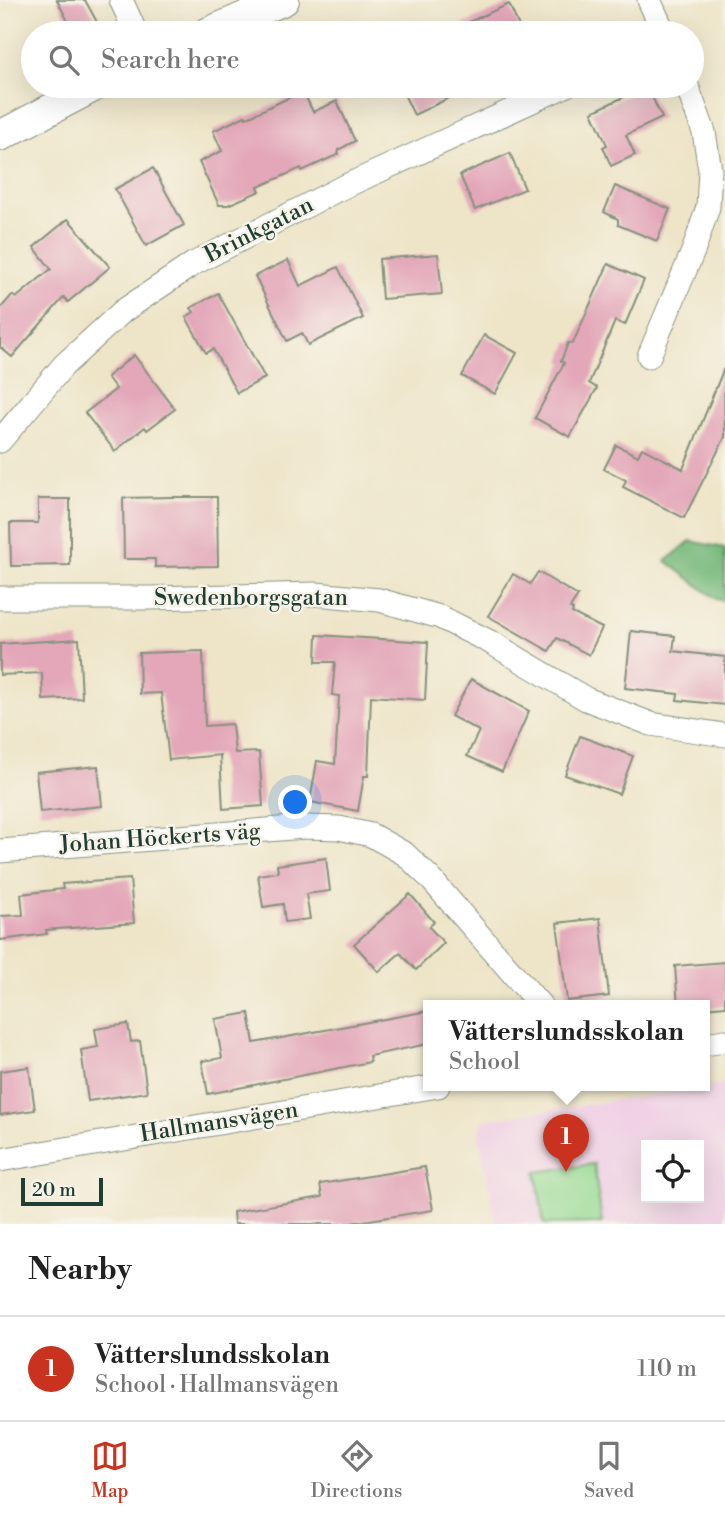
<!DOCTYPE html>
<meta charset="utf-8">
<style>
:root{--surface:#fff;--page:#f6f6f6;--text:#222;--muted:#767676;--line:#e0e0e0;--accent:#c8321e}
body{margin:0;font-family:"Libre Bodoni",serif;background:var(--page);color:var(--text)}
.controls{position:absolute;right:21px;bottom:21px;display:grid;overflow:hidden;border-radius:0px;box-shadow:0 7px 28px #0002}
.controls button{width:63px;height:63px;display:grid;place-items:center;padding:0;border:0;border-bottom:2px solid var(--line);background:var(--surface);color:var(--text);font:35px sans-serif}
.scale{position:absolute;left:21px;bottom:18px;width:82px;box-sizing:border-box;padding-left:7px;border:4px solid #1f3d34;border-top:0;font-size:19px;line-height:24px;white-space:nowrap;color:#1f3d34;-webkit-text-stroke:5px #f7f3e8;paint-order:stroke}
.you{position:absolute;left:296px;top:803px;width:24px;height:24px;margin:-18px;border:5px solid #fff;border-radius:50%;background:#1a73e8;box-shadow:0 0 0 10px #1a73e833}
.badge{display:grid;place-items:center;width:46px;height:46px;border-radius:50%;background:var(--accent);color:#fff;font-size:23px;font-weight:700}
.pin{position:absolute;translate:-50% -58px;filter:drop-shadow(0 2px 4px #0008)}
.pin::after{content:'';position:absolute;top:37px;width:24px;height:21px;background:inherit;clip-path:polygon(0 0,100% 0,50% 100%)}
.popup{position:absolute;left:423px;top:1000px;width:287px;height:91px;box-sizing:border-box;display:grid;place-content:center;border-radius:0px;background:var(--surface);filter:drop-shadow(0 2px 5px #0005);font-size:23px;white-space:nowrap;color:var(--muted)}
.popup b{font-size:26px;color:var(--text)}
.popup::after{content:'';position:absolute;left:50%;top:100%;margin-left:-14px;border:14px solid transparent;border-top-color:var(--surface)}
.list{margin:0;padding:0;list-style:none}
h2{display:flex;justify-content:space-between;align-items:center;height:91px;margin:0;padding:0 28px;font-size:30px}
h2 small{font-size:23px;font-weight:400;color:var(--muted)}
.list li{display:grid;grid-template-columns:46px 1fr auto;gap:21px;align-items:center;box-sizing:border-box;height:105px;padding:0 28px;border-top:2px solid var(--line)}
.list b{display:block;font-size:26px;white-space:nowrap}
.list p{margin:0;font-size:23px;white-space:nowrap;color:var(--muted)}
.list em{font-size:23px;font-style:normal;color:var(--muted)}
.icon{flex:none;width:38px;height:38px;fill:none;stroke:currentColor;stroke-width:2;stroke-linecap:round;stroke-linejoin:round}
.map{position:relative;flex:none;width:725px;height:1224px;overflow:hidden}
.search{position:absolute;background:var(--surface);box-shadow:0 7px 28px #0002;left:21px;right:21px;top:21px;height:77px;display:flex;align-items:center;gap:18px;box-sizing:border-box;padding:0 24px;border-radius:38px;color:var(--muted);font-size:26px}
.sheet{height:196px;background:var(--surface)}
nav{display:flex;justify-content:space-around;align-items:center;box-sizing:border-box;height:98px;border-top:2px solid var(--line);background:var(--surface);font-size:19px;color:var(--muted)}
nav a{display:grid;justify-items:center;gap:4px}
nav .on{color:var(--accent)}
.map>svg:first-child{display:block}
.built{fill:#f0d0e5;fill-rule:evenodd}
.green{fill:#96da93;stroke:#5a8c64;stroke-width:2}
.forest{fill:#78ba7d;stroke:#4c7c58;stroke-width:2}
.building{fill:#e3a7b9}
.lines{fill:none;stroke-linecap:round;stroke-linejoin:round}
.minor-casing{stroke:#86917e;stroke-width:25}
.tertiary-casing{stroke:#86917e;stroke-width:32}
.minor{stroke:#fff;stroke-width:23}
.tertiary{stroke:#fff;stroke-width:30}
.labels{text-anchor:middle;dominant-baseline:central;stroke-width:5;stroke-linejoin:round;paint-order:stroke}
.street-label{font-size:23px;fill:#1f3d34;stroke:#f7f3e8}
</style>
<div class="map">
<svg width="725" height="1224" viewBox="0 0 725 1224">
<rect width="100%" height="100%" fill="#f7f3e8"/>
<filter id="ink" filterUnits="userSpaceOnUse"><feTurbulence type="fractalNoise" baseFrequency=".0143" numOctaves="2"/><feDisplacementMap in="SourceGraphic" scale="14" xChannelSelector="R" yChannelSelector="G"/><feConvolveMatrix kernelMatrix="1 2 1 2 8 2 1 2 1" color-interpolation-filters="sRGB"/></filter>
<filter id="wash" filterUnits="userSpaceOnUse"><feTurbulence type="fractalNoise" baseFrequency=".00686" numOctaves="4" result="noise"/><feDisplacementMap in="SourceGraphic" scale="28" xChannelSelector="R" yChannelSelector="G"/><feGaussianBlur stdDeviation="1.57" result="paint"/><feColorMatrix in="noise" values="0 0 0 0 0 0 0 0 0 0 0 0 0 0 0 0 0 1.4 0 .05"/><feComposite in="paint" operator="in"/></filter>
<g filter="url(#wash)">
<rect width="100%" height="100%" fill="#eee5c9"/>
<path class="built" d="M 725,1084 L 725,1224 L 496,1224 L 479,1135 L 484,1120 ZM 646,1145 L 699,1145 L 699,1198 L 646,1198 Z"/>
<path class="green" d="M 594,1164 L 602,1223 L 544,1224 L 536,1172 Z"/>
<path class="forest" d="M 690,541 L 725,548 L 725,601 L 716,599 L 666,561 Z"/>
<g id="blocks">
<g class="building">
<path d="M 57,0 L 85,0 L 97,22 L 74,33 Z"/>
<path d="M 509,4 L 522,33 L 444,33 Z"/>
<path d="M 400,86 L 474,86 L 414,115 Z"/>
<path d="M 647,86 L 662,118 L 626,135 L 635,155 L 611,166 L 603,147 L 607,145 L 592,112 Z"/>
<path d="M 303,91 L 313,112 L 337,101 L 355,141 L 338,150 L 339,154 L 302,171 L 301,168 L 258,187 L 260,191 L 228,205 L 219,205 L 199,162 L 222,151 L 213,131 L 245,116 L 246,118 Z"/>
<path d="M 510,153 L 525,189 L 475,210 L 460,175 Z"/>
<path d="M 153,168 L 184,225 L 146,246 L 115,189 Z"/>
<path d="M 615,186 L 670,209 L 657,241 L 618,225 L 618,219 L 604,212 Z"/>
<path d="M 68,219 L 110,267 L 68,302 L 64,297 L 12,357 L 0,347 L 0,309 L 12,295 L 16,298 L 51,269 L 34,247 Z"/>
<path d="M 438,254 L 442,294 L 382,299 L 379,259 Z"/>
<path d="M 288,260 L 300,286 L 338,267 L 363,318 L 308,345 L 302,333 L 287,341 L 255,276 Z"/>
<path d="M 608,264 L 644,280 L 625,325 L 615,321 L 589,383 L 597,388 L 570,437 L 535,418 L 564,363 L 561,361 L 568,343 L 573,343 Z"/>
<path d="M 218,293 L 265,378 L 237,393 L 213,349 L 206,353 L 186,317 L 194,312 L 191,308 Z"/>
<path d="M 484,335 L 517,353 L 495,394 L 462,376 Z"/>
<path d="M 134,355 L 175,409 L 147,430 L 145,427 L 115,451 L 85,413 L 116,389 L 107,377 Z"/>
<path d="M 724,368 L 725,437 L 684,518 L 623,487 L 626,480 L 604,469 L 616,445 L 638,456 L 642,448 L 683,469 Z"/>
<path d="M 171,497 L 217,497 L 218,566 L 155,567 L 155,559 L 124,559 L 123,498 Z"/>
<path d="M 38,499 L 70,499 L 70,565 L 11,566 L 10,523 L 38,523 Z"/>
<path d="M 538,572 L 578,596 L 570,608 L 573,610 L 572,613 L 602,628 L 589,655 L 557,638 L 549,651 L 488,616 L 513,574 L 530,584 Z"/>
<path d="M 631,631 L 675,636 L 673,651 L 725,657 L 725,705 L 677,700 L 678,694 L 625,688 Z"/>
<path d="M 317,635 L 428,642 L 425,700 L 371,696 L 368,776 L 364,776 L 358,811 L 310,802 L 317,761 L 335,764 L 339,696 L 332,695 L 335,662 L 316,662 Z"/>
<path d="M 79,639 L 82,698 L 43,700 L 42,673 L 0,675 L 0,644 Z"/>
<path d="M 203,651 L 205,726 L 232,724 L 235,753 L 259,752 L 263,806 L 223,809 L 220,755 L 169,760 L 161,693 L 140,694 L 139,653 Z"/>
<path d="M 471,679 L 529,711 L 502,772 L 467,756 L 479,731 L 451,716 Z"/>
<path d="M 580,736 L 633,756 L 619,794 L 565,775 Z"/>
<path d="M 98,766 L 102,806 L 40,812 L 36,772 Z"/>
<path d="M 326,858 L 330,891 L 306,894 L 310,919 L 285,922 L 283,904 L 263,907 L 258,875 L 278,872 L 277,865 Z"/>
<path d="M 130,879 L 134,923 L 46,930 L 47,934 L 0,940 L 0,916 L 23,915 L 21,894 L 63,889 L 62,884 Z"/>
<path d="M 410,894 L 434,922 L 429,927 L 444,943 L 416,970 L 400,953 L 379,972 L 354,944 Z"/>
<path d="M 600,918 L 609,996 L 567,1001 L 557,923 Z"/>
<path d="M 725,962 L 725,1006 L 704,1008 L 704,1006 L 678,1006 L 675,966 Z"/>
<path d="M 428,1011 L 428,1044 L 369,1056 L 370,1062 L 208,1094 L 202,1061 L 222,1058 L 215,1019 L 249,1013 L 254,1043 Z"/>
<path d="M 128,1024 L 131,1042 L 140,1041 L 147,1092 L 88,1101 L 81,1050 L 98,1047 L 95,1029 Z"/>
<path d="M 29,1067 L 35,1110 L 0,1115 L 0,1071 Z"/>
<path d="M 425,1167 L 433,1210 L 344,1224 L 234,1224 L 233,1212 L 322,1197 L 320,1184 Z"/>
</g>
</g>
</g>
<g filter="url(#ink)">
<use href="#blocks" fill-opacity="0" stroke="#86917e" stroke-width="2"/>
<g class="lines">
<defs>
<g id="minor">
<path d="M 121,0 L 136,33"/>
<path d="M 649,0 L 664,33"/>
<path d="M 649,356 L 694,249 L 708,207 L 710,170 L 704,132 L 687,86"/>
<path d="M 0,441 L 64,365 L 123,311 L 193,264 L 337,190 L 565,86"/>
<path d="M 0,598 L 150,598 L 316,594 L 379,600 L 440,617 L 492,643 L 586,699 L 651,724 L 725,735"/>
<path d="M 0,851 L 305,827 L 339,828 L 371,835 L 405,854 L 430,878 L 541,1006"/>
<path d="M 704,1044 L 725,1041"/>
<path d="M 0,1160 L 438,1086"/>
</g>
<g id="tertiary">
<path d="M 207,33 L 284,0"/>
<path d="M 0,136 L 95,86"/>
</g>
</defs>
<use href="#minor" class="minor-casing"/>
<use href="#tertiary" class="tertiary-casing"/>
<use href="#minor" class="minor"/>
<use href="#tertiary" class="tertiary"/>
</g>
</g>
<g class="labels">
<g class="street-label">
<text transform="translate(259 230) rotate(-27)">Brinkgatan</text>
<text x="251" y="598">Swedenborgsgatan</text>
<text transform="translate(160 838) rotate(-4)">Johan Höckerts väg</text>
<text transform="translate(219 1122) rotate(-9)">Hallmansvägen</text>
</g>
</g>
</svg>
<div class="controls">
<button><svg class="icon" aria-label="locate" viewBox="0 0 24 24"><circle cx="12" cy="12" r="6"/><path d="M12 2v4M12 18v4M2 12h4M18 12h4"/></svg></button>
</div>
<div class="scale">20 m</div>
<div class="you"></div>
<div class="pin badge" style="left:566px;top:1172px">1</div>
<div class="popup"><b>Vätterslundsskolan</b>School</div>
<div class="search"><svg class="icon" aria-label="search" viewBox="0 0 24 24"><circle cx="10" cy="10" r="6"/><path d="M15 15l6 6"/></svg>Search here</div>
</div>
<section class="sheet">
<h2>Nearby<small></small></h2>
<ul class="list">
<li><span class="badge">1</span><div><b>Vätterslundsskolan</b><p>School · Hallmansvägen</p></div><em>110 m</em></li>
</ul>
</section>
<nav>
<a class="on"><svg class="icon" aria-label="map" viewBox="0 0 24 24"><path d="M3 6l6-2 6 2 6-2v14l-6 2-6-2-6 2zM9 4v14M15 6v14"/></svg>Map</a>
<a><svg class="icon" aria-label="directions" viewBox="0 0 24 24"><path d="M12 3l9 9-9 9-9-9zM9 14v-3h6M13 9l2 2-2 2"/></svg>Directions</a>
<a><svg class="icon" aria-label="saved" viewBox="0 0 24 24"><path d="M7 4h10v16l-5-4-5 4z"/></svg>Saved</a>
</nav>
